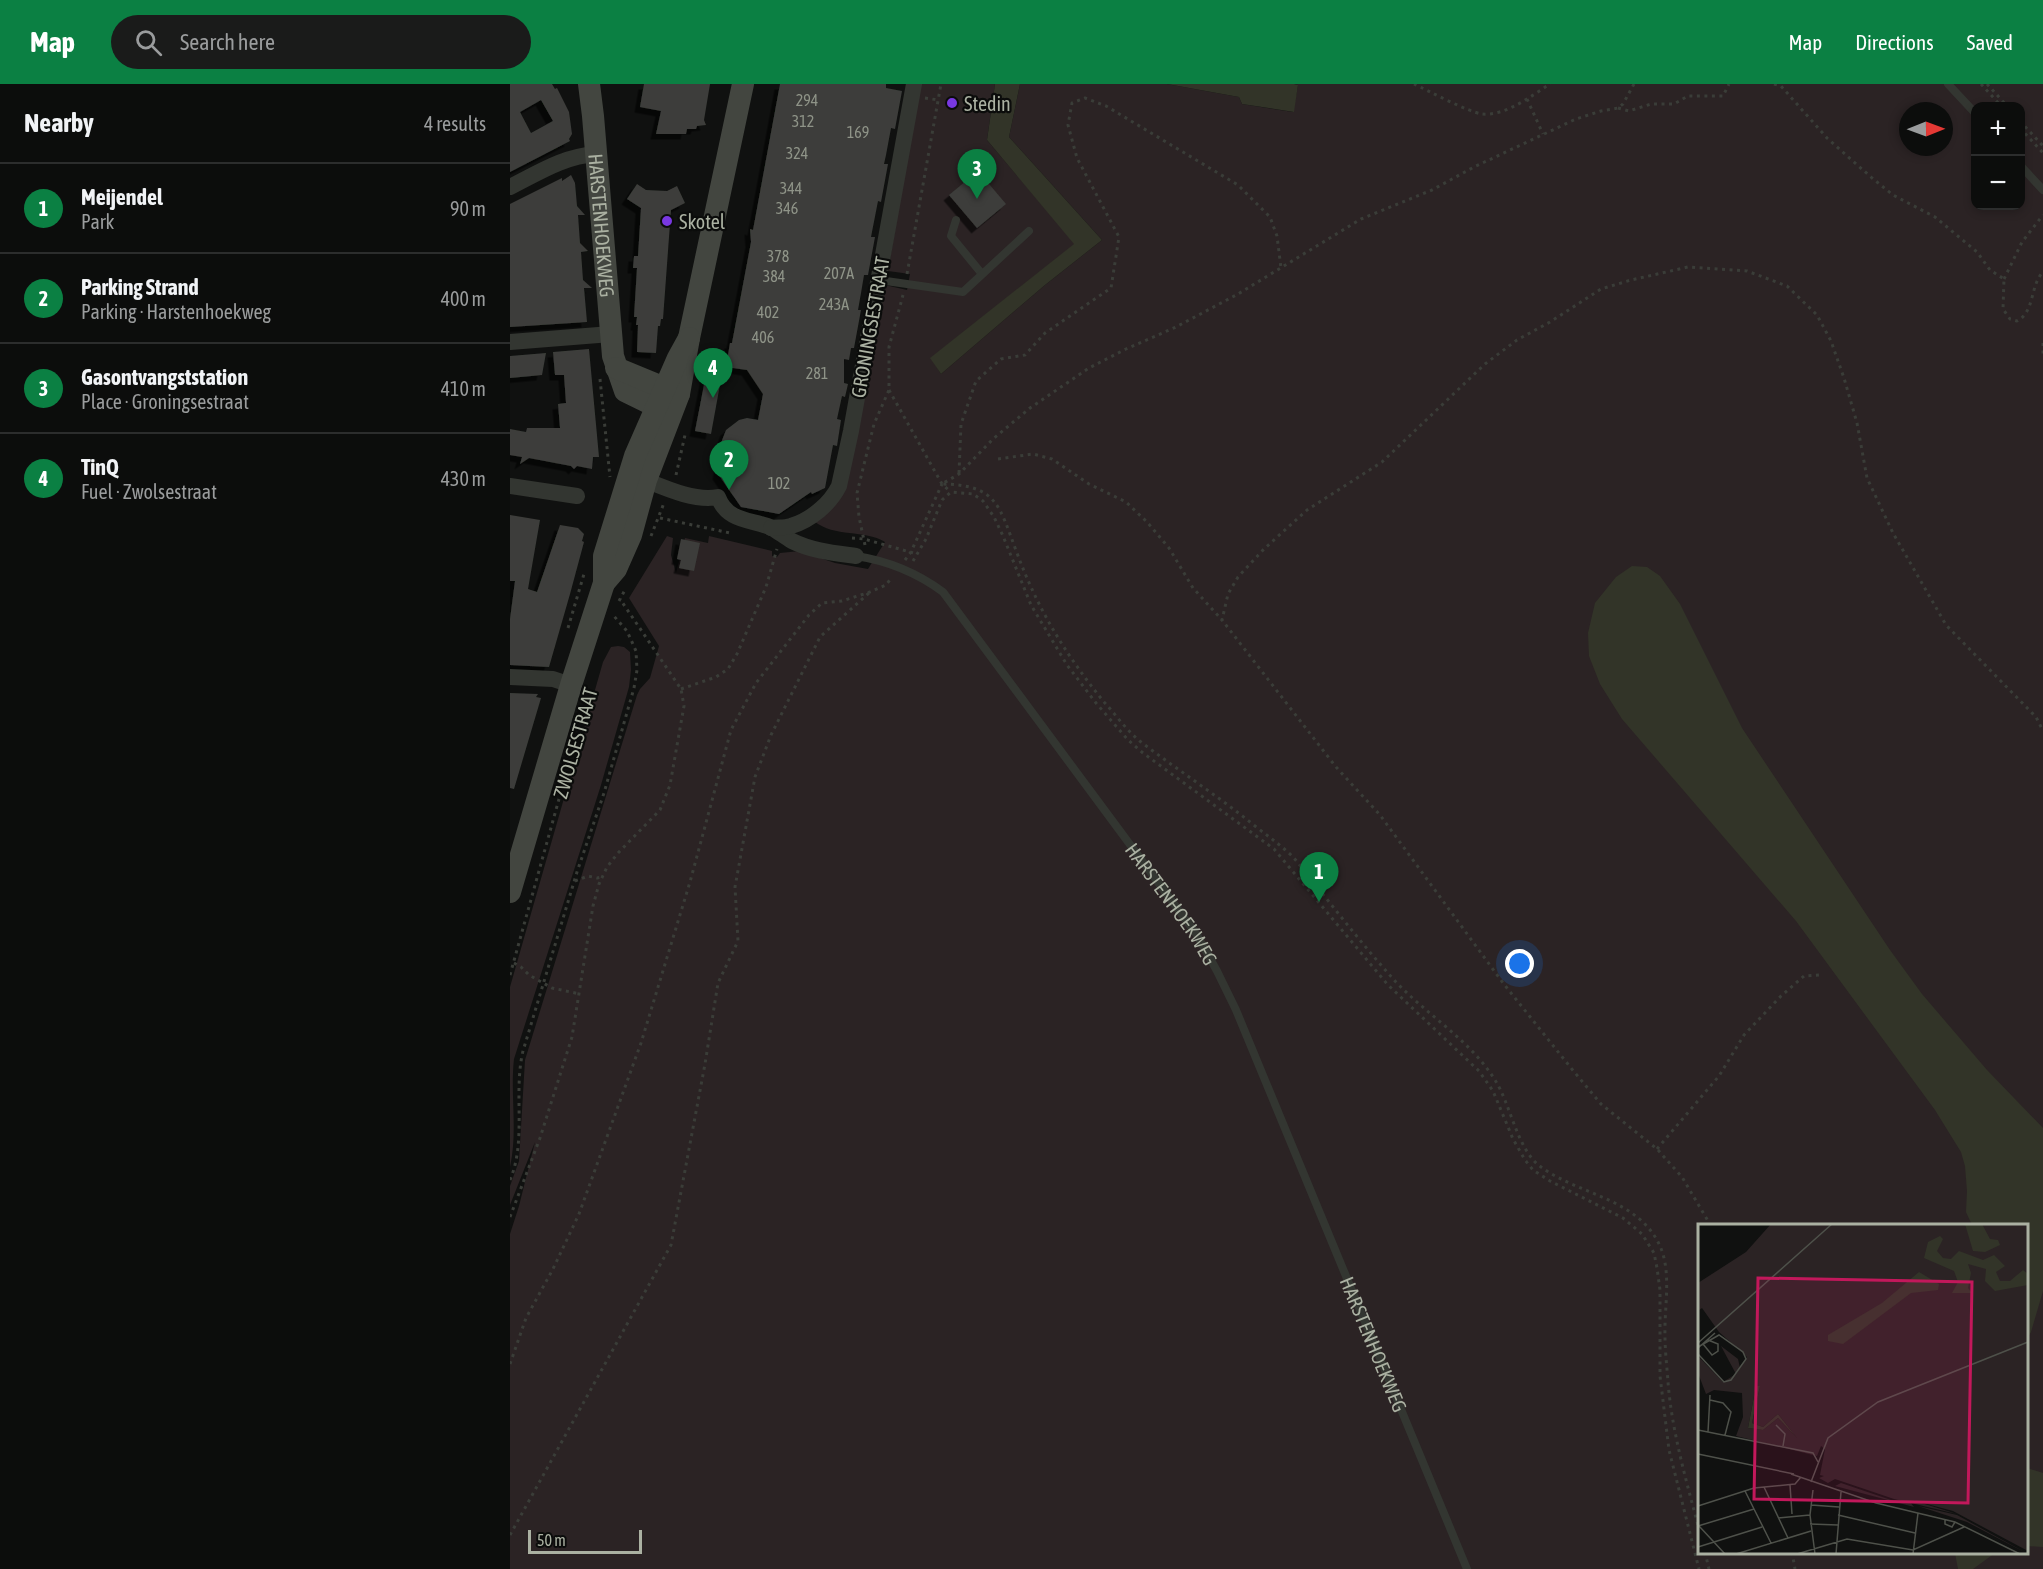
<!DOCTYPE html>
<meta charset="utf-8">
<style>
:root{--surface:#0c0d0c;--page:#1a1b1a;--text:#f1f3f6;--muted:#9a9c9d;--line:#2c2d2d;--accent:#0b8043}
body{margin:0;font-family:"Asap Condensed",sans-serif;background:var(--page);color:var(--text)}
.controls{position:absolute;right:18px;top:18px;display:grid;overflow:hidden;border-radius:12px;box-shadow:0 3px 9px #0003}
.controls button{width:54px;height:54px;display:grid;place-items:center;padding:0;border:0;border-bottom:2px solid var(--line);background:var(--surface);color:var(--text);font:30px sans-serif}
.compass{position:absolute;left:1389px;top:18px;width:54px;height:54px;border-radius:50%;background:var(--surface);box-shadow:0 3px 9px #0003;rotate:89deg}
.scale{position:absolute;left:18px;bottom:15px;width:114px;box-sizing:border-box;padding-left:6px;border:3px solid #abb1a2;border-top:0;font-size:16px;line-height:21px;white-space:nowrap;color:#abb1a2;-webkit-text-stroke:4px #0b0c0b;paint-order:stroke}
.you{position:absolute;left:1010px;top:880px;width:21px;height:21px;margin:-15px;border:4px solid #fff;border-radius:50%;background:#1a73e8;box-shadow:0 0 0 9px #1a73e833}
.badge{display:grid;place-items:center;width:39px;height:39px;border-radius:50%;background:var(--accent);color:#fff;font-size:20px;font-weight:700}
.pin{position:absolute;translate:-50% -50px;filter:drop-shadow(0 2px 3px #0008)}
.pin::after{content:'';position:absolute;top:32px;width:21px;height:18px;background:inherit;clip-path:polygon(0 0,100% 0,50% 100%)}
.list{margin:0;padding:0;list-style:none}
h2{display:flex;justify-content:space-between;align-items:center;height:78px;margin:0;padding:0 24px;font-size:26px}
h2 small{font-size:20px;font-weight:400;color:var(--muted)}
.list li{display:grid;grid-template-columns:39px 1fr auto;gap:18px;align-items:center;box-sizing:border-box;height:90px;padding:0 24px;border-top:2px solid var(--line)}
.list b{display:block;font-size:22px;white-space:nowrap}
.list p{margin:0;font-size:20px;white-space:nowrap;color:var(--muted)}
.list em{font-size:20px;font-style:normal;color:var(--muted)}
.icon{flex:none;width:33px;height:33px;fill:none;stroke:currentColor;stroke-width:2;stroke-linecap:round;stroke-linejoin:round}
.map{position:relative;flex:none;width:1533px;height:1485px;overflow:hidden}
header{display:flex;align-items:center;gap:36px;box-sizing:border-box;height:84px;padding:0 30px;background:var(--accent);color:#fff}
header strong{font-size:28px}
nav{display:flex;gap:33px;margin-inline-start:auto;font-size:21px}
.search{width:420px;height:54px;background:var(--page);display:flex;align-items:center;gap:15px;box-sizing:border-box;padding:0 21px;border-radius:33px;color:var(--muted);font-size:22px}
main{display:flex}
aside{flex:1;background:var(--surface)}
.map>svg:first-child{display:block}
.green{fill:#2b2324;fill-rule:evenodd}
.water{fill:#323428}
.building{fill:#3c3e3a;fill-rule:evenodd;filter:url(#shadow)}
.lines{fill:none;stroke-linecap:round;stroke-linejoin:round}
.path{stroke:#3a3d38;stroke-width:3;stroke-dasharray:3 4.5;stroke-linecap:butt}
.lane{stroke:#333631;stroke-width:8}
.street{stroke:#333631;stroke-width:16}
.secondary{stroke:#434640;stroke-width:22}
.poi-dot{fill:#7938e2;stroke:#0b0c0b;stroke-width:2}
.labels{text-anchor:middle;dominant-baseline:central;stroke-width:4.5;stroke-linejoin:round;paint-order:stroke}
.number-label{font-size:16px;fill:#8f9488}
.poi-label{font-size:20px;fill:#abb1a2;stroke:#0b0c0b;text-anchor:start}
.street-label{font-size:20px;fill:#abb1a2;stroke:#0b0c0b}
.inset-road{fill:none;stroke:#4e514a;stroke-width:1.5}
.view{fill:#c2185b;fill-opacity:0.15;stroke:#c2185b;stroke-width:3}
.inset-edge{fill:none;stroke:#abb1a2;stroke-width:3}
</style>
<header>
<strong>Map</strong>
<div class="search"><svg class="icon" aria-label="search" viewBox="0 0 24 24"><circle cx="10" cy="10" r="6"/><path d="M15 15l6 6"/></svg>Search here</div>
<nav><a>Map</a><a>Directions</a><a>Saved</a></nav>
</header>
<main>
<aside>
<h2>Nearby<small>4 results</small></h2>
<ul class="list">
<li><span class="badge">1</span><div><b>Meijendel</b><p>Park</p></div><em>90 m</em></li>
<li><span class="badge">2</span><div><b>Parking Strand</b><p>Parking · Harstenhoekweg</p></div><em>400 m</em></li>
<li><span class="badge">3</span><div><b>Gasontvangststation</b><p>Place · Groningsestraat</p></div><em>410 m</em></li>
<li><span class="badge">4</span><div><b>TinQ</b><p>Fuel · Zwolsestraat</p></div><em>430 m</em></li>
</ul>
</aside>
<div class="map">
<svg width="1533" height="1485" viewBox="0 0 1533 1485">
<defs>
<filter id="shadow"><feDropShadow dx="-5.5" dy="5.5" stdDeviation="0" flood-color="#0009"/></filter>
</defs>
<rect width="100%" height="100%" fill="#101110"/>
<g class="green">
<path d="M 410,0 L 485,0 L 477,56 L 565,160 L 421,274 L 431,290 L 535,201 L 592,156 L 499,53 L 510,0 L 657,0 L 729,13 L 732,20 L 783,28 L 788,1 L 784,0 L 1533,0 L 1533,1485 L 0,1485 L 0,1150 L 9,1122 L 25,1058 L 0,1121 L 0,1102 L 9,1077 L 15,976 L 127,611 L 130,605 L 140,594 L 149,562 L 119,514 L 157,452 L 163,454 L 161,471 L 166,489 L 175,454 L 198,459 L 199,452 L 262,467 L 262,472 L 267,473 L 270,469 L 290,467 L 325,479 L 358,485 L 375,458 C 354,445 325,454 304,437 L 330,414 L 375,201 L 397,206 L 400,190 L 378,187 ZM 1466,22 L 1510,22 L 1510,122 L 1466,122 ZM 1398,27 L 1434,27 L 1434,63 L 1398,63 ZM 1190,1142 L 1516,1142 L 1516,1468 L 1190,1468 Z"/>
<path d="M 108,562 L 114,563 L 120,568 L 121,586 L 119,603 L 91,701 L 4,975 C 0,1011 8,1047 0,1083 L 0,903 L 93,578 L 101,563 Z"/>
</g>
<g class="water">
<path d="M 485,0 L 510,0 L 499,53 L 592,156 L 535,201 L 431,290 L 420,274 L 564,160 L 477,56 Z"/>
<path d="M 657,0 L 784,0 L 788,1 L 784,28 L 732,20 L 729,13 Z"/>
<path d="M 1122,482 L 1137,483 L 1150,492 L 1170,520 L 1232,644 L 1380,866 L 1412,910 L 1477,986 L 1533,1044 L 1533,1207 L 1521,1248 L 1517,1255 L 1516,1142 L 1462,1141 L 1456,1128 L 1457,1107 L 1455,1082 L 1451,1068 L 1425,1026 L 1286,837 L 1112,635 L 1090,600 L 1079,572 L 1078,549 L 1085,519 L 1106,493 Z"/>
<path d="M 1517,1384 L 1533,1389 L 1533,1463 L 1517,1462 Z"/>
<path d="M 1445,1469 L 1445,1468 L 1485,1469 L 1463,1485 L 1448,1485 Z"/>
</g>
<g class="building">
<path d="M 0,0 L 42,0 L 45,5 L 47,4 L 59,28 L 62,50 L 59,55 L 60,57 L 0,88 ZM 31,16 L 43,37 L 21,49 L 10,28 Z"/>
<path d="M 134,0 L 200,0 L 194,36 L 196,41 L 187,42 L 186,45 L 177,45 L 176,50 L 146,50 L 151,27 L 130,23 Z"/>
<path d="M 270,0 L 376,0 L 376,4 L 392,7 L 385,45 L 381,44 L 376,71 L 374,80 L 378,80 L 371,118 L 368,117 L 361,153 L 365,153 L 358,191 L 354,191 L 351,209 L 348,226 L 351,226 L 344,264 L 341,264 L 339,276 L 334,275 L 334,299 L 338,300 L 335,313 L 332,312 L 327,335 L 331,336 L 327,362 L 323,361 L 315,404 L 302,410 L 301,408 L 269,430 L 231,423 L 208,390 L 210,381 L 206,372 L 216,346 L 229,336 L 237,334 L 248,336 L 253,310 L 237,286 L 216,283 L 220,259 L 222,259 L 241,158 L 240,145 L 243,146 Z"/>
<path d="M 468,87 L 496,120 L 467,144 L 439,111 Z"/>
<path d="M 61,91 L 65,99 L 67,122 L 75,131 L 68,131 L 70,159 L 78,167 L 71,168 L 73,196 L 82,204 L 74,204 L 77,238 L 0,243 L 0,120 L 52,94 L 52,97 Z"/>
<path d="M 127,100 L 136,106 L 157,107 L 167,102 L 175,119 L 161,126 L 153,235 L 151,235 L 150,242 L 148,242 L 146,269 L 127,268 L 128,241 L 126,241 L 127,233 L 124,233 L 127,184 L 123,184 L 124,172 L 128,172 L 131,124 L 117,115 Z"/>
<path d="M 79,265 L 89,373 L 83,373 L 82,385 L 67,382 L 64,385 L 61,382 L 19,374 L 10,380 L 12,373 L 0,371 L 0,345 L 16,348 L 17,344 L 50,344 L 48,320 L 56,319 L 54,291 L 45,291 L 43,268 Z"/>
<path d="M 36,269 L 32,291 L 0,294 L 0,272 Z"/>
<path d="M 200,270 L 215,273 L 201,350 L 185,347 Z"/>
<path d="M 0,431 L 30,436 L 18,505 L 27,508 L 50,441 L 68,444 L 74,450 L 72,457 L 74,458 L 60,510 L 39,583 L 0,581 L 0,535 L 5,497 L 0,497 Z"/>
<path d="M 171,455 L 190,459 L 184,487 L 169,484 L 171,476 L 167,475 Z"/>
<path d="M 0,609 L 28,610 L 26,613 L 31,614 L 4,705 L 0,704 Z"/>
</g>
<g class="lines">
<g class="path">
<path d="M 904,0 C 919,7 958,28 972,30 C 996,32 1021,12 1040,0"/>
<path d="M 1124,0 L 1113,20 L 1108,24 L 1091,27 L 1066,35 L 964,83 L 922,106 L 851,135 L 728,210 L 666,243 L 616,265 L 579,284 L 520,324 L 483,355 L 449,390 L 432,400 C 488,401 489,422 507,469 C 528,526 556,571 594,618 C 606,631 617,647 631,658 C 669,687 708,712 745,742 C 759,753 772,762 784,774 C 817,815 850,858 885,897 C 917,931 960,956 985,996 C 1001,1021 1007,1066 1031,1083 C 1069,1111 1128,1114 1150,1162 C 1162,1189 1154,1224 1155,1252 C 1155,1267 1157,1283 1158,1298 C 1162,1349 1177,1399 1190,1449"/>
<path d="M 1264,0 L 1271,2 L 1317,54 L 1362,94 L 1383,111 L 1425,133 L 1467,168 L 1480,186 L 1494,195 L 1493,225 L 1500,235 L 1507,237 C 1525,228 1520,201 1533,188"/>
<path d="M 1471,0 L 1491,22"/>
<path d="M 1477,0 L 1497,22"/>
<path d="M 415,14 L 428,16"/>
<path d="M 1017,15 L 1033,50"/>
<path d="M 1108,24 L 1119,27 L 1141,20 L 1164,20 L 1178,12 L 1213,12 L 1219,0"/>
<path d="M 1510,37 L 1533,62"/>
<path d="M 1510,44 L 1533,69"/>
<path d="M 397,190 L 431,0"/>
<path d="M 1494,195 L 1512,158 L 1533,131"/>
<path d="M 1533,259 L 1533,270"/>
<path d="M 90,295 L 100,393"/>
<path d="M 379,306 L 432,400 L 441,408"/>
<path d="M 488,375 L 523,370 L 542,375 L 579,400 L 616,418 L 637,438 L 659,464 L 683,504 L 712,536"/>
<path d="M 449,389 L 451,340 L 466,297 L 491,275 L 515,271 L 535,249 L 601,204 L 609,153 L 567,74 L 558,41 L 562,19 L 575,14 L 596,22 L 728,101 L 760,133 L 767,152 L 771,184"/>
<path d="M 166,391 L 175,351"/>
<path d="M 150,434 L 220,449"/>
<path d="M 141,452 L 154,419"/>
<path d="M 342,454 L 354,455 L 407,470"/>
<path d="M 355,461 L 349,433 L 347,409 L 364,340 L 379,306 L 379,263 L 393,211"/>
<path d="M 395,476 L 401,468 L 432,400"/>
<path d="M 403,477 L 416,455 L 432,416 L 441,408 L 463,410 L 473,417 L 484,433 L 493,452 L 521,521 L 557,581 L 586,619 L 618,656 L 633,669 L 764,765 L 878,901 L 969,987 L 983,1007 L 1003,1055 L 1015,1076 L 1023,1086 L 1040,1097 L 1113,1134 L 1132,1150 L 1144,1169 L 1147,1184 L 1150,1206 L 1150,1292 L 1159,1366 L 1189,1485"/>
<path d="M 109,517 L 116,504"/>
<path d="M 58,544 L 74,490"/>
<path d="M 171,605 L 206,593 L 218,585 L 227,570 L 256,503 L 267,465"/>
<path d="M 65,797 L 78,792 L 87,794 L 92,793"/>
<path d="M 4,879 L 11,883 L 19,891 L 42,904 L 70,910"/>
<path d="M 0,891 L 49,715"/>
<path d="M 1147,1065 L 1209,992 L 1234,951 L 1271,912 L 1294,892 L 1309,891"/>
<path d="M 0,1096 C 17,1056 3,1009 13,967 L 67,788 L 94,709 L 124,604 L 127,586 L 126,567 L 117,547 L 103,531"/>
<path d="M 0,1133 L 30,1054 L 62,953 L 83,822 L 89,800 L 97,783 L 108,769 L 150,726 L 160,701 L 174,622 L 171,605 L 110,515"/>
<path d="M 1201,1142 L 1172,1093 L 1147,1065 L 1091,1020 L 1061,984 L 993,899 L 870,731 L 826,683 L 712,536 L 718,510 L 728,493 L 754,465 L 797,426 L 872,378 L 975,280 L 1007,256 L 1040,238 L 1091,205 L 1121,196 L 1178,183 L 1237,187 L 1277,202 L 1307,231 L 1321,257 L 1334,294 L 1347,339 L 1357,394 L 1383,449 L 1436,541 L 1526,633 L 1533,647"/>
<path d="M 0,1280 L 16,1234 L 43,1185 L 69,1130 L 131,959 L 180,798 L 221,646 L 246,599 L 299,531 L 312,519 L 332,517 L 360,508 L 376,501 L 382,493"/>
<path d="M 0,1451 L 161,1161 L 195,980 L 208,899 L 228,857 L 225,803 L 245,693 L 261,651 L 310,553 L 360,508"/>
<path d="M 1195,1468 L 1199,1485"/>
<path d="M 1282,1468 L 1285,1485"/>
</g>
<g class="lane">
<path d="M 1438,0 L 1466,30"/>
<path d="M 1510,81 L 1533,106"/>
<path d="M 446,136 L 441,152 L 472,190"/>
<path d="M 369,196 L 453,208 L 519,147"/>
<path id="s1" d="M 346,472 C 379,477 406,488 433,508 L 687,851 L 707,887 L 726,926 L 957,1485"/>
</g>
<g class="street">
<path d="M 0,103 C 28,89 54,72 86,70"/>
<path d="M 0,258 L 101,250"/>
<path d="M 125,392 C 149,401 182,418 208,413 C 218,439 243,435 262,444 C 269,448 275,453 282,457 C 302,467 324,469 346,472"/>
<path d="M 0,402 L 67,412"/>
<path d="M 261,444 C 267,443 275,444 281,442 C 301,436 320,420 329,402 L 341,347 L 404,0"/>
<path d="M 0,593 L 43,595 L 61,601"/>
</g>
<g class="secondary">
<path id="s2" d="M 79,0 L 83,32 L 103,272 L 115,307 L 158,328"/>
<path d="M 106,284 L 169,310"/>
<path d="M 94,499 L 106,485 L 121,451 L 136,396 L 169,310 L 179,254 L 233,0"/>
<path d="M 0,808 L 61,601 L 94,499 L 94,472 L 125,372 L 168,274 L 179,254"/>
</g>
</g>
<g class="poi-dot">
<circle cx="442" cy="19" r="6"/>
<circle cx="157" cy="137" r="6"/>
</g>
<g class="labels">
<g class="number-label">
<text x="297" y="16">294</text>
<text x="293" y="37">312</text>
<text x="348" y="48">169</text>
<text x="287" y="69">324</text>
<text x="281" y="104">344</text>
<text x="277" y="124">346</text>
<text x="268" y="172">378</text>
<text x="329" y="189">207A</text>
<text x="264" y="192">384</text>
<text x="324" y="220">243A</text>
<text x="258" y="228">402</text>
<text x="253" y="253">406</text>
<text x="307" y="289">281</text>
<text x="269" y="399">102</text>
</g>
<g class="poi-label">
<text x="454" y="19">Stedin</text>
<text x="169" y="137">Skotel</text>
</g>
<g class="street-label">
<text stroke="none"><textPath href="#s2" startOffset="142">HARSTENHOEKWEG</textPath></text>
<text transform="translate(360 243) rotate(-80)">GRONINGSESTRAAT</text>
<text transform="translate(65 659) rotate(-74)">ZWOLSESTRAAT</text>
<text stroke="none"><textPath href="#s1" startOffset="482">HARSTENHOEKWEG</textPath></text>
<text stroke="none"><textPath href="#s1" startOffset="968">HARSTENHOEKWEG</textPath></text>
</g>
</g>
<g transform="translate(1188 1140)">
<rect width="330" height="330" fill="#101110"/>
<path d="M 73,0 L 330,0 L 330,327 L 255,287 L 214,276 L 259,290 L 196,275 L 137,255 L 130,259 L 121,254 L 126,252 L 122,251 L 127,225 L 123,222 L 119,232 L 38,212 L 45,193 L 44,169 L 16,166 L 8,170 L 0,149 L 0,132 L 25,158 L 38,150 L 23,122 L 40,135 L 42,144 L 49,133 L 21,108 L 4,84 L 0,87 L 0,59 L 48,28 ZM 58,162 L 62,162 L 54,199 L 65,203 L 80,190 L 99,214 L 80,194 L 65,206 L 50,204 ZM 143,259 L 196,277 L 212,278 L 216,283 L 137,262 ZM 220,282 L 259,291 L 330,330 L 269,298 Z" fill="#2b2324" fill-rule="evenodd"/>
<path d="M 267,0 L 284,0 L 292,15 L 300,16 L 302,21 L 287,28 L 275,27 ZM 242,12 L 245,15 L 239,27 L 245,34 L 253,35 L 261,27 L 285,36 L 296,31 L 307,42 L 298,48 L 302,57 L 312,57 L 325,46 L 330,50 L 330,61 L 297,67 L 287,57 L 288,45 L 270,40 L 273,49 L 270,64 L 274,69 L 254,69 L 260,58 L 256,47 L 226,34 L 230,18 ZM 221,48 L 241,60 L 240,66 L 213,69 L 145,120 L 130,117 L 130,111 L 184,79 ZM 58,162 L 62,162 L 54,199 L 65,203 L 80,190 L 99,214 L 80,194 L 65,206 L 50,204 Z" fill="#323428"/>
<path class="inset-road" d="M 0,119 L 134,0M 5,120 L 14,131 L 20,127 L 20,120 L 10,116M 0,123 L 21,111 L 45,128 L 48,135 L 33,156 L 26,158 L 0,130M 0,124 L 17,109M 12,176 L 25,179 L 33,188 L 27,211M 78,201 L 87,210 L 85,222M 0,206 L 115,229 L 120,238M 10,208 L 12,171M 0,230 L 96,250M 93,250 L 178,279 L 257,298 L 322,330M 113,258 L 130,214 L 180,178 L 330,118M 92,261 L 94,290M 66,263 L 90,314M 115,266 L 112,291 L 117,330M 47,267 L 73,319M 113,281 L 141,283M 0,282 L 56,264 L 97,260 L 103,253M 140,291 L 217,309M 80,294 L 112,291M 247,295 L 247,300 L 254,303 L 257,298M 112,300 L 140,301M 0,302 L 56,285M 1,302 L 27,330M 0,323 L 64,303M 38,330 L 113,307M 99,330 L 149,315 L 215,326 L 266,303M 138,330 L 143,268M 215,330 L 220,289"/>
<path class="view" d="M 60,54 L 274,58 L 270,279 L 56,275 Z"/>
<rect width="330" height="330" class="inset-edge"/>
</g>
</svg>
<div class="controls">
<button>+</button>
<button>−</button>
</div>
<svg class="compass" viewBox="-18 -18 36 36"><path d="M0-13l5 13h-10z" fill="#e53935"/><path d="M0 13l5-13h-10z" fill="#9a9c9d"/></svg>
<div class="scale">50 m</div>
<div class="you"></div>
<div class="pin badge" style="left:809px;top:818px">1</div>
<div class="pin badge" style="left:219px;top:406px">2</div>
<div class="pin badge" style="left:467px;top:115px">3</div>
<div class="pin badge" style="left:203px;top:314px">4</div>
</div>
</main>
